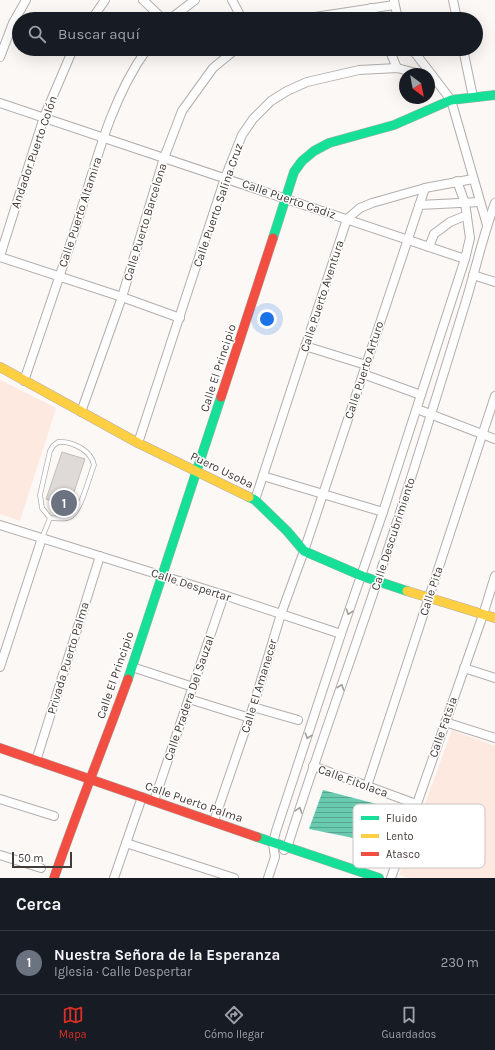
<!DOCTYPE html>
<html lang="es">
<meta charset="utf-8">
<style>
:root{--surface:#171b24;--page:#20242c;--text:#f1f3f6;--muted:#9ea1a6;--line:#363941;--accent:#d93025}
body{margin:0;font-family:Karla,sans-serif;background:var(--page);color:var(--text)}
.compass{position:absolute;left:399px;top:68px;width:36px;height:36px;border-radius:50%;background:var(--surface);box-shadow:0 4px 16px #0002;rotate:148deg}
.scale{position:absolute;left:12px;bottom:10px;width:60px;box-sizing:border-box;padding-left:4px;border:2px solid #423b38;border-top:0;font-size:11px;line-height:14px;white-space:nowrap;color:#423b38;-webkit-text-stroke:3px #fff;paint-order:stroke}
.you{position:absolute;left:267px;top:319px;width:14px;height:14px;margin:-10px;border:3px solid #fff;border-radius:50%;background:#1a73e8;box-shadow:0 0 0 6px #1a73e833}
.badge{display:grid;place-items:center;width:26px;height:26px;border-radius:50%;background:var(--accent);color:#fff;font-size:13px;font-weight:700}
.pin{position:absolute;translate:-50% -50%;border:2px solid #fff;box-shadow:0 1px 4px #0006}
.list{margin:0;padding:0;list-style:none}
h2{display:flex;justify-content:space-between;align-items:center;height:52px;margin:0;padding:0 16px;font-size:17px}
h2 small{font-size:13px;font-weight:400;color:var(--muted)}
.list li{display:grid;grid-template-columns:26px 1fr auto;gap:12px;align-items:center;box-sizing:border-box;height:64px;padding:0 16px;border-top:1px solid var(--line)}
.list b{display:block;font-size:15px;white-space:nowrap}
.list p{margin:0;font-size:13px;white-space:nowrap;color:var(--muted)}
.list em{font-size:13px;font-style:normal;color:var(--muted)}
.icon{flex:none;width:22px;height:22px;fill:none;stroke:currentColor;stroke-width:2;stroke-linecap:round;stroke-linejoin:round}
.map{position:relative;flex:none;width:495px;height:878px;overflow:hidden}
.search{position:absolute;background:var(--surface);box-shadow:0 4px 16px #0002;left:12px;right:12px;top:12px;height:44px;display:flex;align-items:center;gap:10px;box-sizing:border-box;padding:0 14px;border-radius:22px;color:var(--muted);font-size:15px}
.sheet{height:116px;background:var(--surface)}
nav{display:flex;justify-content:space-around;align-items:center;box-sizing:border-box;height:56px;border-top:1px solid var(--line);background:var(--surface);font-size:11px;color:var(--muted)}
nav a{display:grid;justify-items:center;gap:2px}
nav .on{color:var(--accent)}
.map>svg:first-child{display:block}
.green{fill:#fde9e0}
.water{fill:url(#water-rules)}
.building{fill:#dfdad8;stroke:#c1bdba}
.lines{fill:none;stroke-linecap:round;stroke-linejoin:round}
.lane-casing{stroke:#b2aeac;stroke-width:5.5}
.street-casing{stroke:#b2aeac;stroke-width:10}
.fast-casing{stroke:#b2aeac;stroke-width:10}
.slow-casing{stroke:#b2aeac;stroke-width:10}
.jam-casing{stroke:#b2aeac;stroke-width:10}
.lane{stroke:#fffefe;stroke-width:4}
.street{stroke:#fffefe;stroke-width:8}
.fast{stroke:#16e098;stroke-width:9}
.slow{stroke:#ffcf43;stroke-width:9}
.jam{stroke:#f24e42;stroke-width:9}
.oneway{stroke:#a09c9b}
.labels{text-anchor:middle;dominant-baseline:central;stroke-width:3;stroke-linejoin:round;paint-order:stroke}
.street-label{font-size:12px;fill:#423b38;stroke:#fff}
.key{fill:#fff;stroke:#c6c4c3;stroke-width:1}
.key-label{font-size:11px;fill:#423b38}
</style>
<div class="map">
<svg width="495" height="878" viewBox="0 0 495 878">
<defs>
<pattern id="water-rules" width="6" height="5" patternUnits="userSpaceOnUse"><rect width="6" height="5" fill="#68caaf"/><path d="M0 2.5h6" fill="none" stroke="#57a58f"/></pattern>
</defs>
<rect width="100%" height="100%" fill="#fcf8f6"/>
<g class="green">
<path d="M 0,380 L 56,408 L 20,521 L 0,514 Z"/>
<path d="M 452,730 L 495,746 L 495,878 L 409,878 L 399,875 Z"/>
</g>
<path class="water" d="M 323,790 L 392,808 L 383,844 L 309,829 Z"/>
<path class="building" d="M 62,452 L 85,459 L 69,507 L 46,499 Z"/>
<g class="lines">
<defs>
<g id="lane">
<path d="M 58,442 C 72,441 91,450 94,465 C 89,477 81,512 70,517 C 64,520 57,518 50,518 L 42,508 L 40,495 L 50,451 L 53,446 Z"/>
<path d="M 42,538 L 50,518"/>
</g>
<g id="street">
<path d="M 143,0 L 163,19"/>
<path d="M 232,0 L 242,19"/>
<path d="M 453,0 L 457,19"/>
<path d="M 394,1 L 398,19"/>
<path d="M 371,8 L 375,19"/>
<path d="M 92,19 L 105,0"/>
<path d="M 170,19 L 195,0"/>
<path d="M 302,19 L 394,5"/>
<path d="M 389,49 L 397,68"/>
<path d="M 412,49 L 451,100 L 487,225"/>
<path d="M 463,49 L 473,97"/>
<path d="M 0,57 L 13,23 L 26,0"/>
<path d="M 0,103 L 465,259"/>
<path d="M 419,205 L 480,202"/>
<path d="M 429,247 L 434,234 L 450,222 L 467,215"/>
<path d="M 0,256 L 44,117 L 73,49"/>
<path d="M 0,257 L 122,297 L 180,318"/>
<path d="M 473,275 L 495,282"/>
<path d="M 305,346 L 366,365"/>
<path d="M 363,374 L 421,395"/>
<path d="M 24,381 C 43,325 62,270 80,214 C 97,158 112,97 147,49"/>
<path d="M 417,409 L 495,439"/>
<path d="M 81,412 L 122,297 L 164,158 L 182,111 L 213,68 L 236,49"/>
<path d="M 138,443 L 225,178 L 242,135 L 253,119 L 271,101 L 287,91 L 307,82 L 359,70 L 397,68 L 420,74"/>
<path d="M 263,476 L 383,512"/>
<path d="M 255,500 L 347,219 L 360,208 L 372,203 L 425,188 L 473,179"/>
<path d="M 0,525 L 224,595 L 341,634"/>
<path d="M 0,667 L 42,538"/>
<path d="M 132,667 L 193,687"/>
<path d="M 464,668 L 495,678"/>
<path d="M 189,699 L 250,718"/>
<path d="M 253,707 L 298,720"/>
<path d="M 445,722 L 495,738"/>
<path d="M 36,761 L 100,556"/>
<path d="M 313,766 L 416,804"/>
<path d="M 367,786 L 495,396"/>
<path d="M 0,799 L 54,816"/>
<path d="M 154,801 L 224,595"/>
<path d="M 214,821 L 253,707 L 281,614 L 304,551 L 425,188"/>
<path d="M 126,843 L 234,878"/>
<path d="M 284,850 L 287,848 C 323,733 366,620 402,506 C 424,438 445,369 466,301 C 476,268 483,235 495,203"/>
<path d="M 0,855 L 41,868"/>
<path d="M 114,878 L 142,797"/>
<path d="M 268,878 L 275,857 L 273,843 L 276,831 L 341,634 L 383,512 L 465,259 L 470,238 L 465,203 L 457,181"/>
<path d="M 391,878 L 483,615 L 495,576"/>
</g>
<g id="fast">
<path d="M 273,238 L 294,172 L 302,161 L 314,151 L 329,143 L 394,125 L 451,100 L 495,95"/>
<path d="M 249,497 L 255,500 L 287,531 L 304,551 L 362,576 L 407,591"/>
<path d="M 128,679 L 221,397"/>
<path d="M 257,837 L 379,878"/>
</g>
<g id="slow">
<path d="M 0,367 L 138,443 L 249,497"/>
<path d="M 407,591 L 495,618"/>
</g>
<g id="jam">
<path d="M 221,397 L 273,238"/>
<path d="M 0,748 L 257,837"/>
<path d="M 54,878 C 77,811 104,745 128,679"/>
</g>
</defs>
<use href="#lane" class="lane-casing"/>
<use href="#street" class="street-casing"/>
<use href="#fast" class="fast-casing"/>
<use href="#slow" class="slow-casing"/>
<use href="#jam" class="jam-casing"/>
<use href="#lane" class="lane"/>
<use href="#street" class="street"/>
<use href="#fast" class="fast"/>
<use href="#slow" class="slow"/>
<use href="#jam" class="jam"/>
</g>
<defs><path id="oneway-chevron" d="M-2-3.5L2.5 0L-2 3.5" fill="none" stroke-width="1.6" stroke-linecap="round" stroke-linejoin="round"/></defs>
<g class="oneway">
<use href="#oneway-chevron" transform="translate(349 612) rotate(109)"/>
<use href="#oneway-chevron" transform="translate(341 687) rotate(-71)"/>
<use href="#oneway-chevron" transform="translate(308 736) rotate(109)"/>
<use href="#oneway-chevron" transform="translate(299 810) rotate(-72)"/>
</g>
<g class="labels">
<g class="street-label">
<text transform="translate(34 152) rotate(-71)">Andador Puerto Colón</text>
<text transform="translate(289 199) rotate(19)">Calle Puerto Cadiz</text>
<text transform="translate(218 205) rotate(-71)">Calle Puerto Salina Cruz</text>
<text transform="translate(80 212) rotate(-72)">Calle Puerto Altamira</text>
<text transform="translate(145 222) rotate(-73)">Calle Puerto Barcelona</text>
<text transform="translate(322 296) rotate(-72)">Calle Puerto Aventura</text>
<text transform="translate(218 368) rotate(-72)">Calle El Principio</text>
<text transform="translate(364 370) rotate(-72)">Calle Puerto Arturo</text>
<text transform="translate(222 470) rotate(26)">Puero Usoba</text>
<text transform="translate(393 534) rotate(-72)">Calle Descubrimiento</text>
<text transform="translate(191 585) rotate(18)">Calle Despertar</text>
<text transform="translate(431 591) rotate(-72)">Calle Pita</text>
<text transform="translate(68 658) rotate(-73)">Privada Puerto Palma</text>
<text transform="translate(115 675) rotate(-71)">Calle El Principio</text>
<text transform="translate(259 686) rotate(-73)">Calle El Amanecer</text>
<text transform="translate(189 698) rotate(-71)">Calle Pradera Del Sauzal</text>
<text transform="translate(443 727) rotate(-71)">Calle Fatsia</text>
<text transform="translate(353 781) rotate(20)">Calle Fitolaca</text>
<text transform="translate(194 802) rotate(19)">Calle Puerto Palma</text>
</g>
</g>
<rect x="353" y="804" width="132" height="64" rx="6" class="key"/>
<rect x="361" y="816" width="18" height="4" fill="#16e098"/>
<rect x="361" y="834" width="18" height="4" fill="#ffcf43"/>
<rect x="361" y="852" width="18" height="4" fill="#f24e42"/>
<g class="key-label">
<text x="386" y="822">Fluido</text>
<text x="386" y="840">Lento</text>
<text x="386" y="858">Atasco</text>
</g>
</svg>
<svg class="compass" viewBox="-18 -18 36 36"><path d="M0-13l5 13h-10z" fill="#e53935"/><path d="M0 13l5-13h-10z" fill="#9ea1a6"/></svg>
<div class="scale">50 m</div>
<div class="you"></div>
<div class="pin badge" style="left:64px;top:503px;background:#6b7280">1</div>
<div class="search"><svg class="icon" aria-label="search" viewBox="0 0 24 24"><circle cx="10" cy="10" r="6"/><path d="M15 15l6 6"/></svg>Buscar aquí</div>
</div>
<section class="sheet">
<h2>Cerca<small></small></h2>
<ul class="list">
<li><span class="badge" style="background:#6b7280">1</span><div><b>Nuestra Señora de la Esperanza</b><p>Iglesia · Calle Despertar</p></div><em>230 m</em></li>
</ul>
</section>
<nav>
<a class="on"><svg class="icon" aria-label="map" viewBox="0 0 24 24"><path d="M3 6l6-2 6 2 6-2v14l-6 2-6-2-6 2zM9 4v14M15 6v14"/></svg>Mapa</a>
<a><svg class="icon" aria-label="directions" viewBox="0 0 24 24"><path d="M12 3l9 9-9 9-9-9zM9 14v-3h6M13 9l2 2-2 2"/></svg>Cómo llegar</a>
<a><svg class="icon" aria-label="saved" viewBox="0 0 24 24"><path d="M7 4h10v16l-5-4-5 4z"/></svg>Guardados</a>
</nav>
